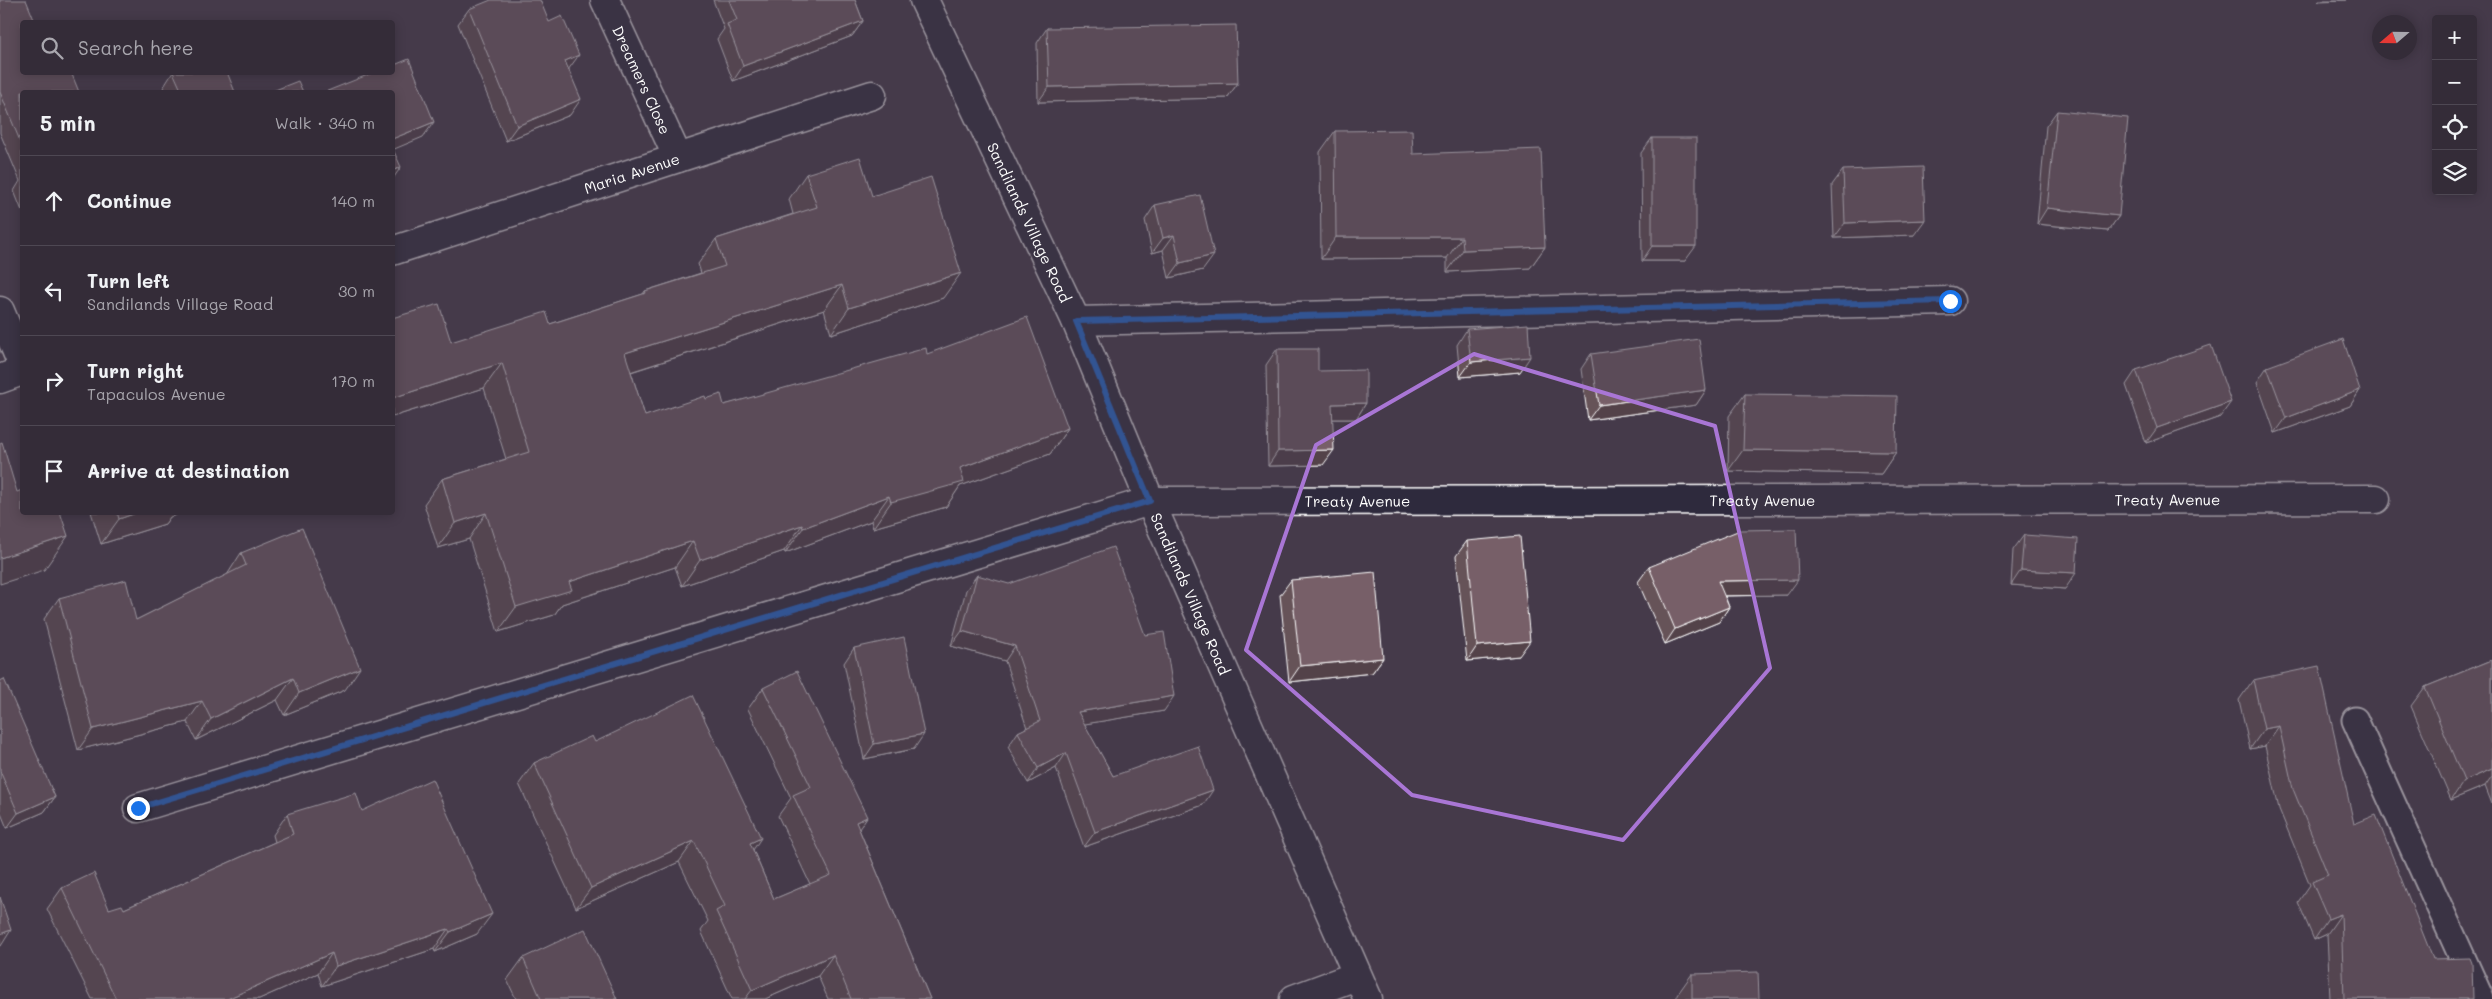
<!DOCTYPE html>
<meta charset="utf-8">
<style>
:root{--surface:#342c38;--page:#3f3843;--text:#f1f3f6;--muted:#a9a7ae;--line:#4e4853}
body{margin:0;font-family:Mali,sans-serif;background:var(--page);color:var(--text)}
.controls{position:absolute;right:15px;top:15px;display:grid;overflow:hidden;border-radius:5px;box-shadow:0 2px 12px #0003}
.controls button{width:45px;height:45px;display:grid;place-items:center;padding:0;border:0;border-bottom:1px solid var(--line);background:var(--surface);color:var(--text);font:25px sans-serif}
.compass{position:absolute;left:2372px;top:15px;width:45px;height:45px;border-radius:50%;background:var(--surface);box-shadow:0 2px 12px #0003;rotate:250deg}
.stop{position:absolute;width:15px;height:15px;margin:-11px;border:4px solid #1a73e8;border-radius:50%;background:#fff}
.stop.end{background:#1a73e8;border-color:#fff;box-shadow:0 1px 5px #0008}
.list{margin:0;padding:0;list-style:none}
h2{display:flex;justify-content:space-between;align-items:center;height:65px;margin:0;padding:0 20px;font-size:21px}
h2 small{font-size:16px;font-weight:400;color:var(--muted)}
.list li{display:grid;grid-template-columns:32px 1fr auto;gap:15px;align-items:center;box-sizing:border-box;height:90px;padding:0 20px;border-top:1px solid var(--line)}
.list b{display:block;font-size:19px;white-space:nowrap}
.list p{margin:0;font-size:16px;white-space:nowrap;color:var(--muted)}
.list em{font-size:16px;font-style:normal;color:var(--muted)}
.icon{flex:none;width:28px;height:28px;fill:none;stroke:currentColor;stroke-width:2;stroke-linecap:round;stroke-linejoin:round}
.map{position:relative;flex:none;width:2492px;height:999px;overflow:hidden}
.search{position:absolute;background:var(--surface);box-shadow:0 2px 12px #0003;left:20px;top:20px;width:375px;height:55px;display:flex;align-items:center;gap:12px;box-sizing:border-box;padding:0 18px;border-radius:5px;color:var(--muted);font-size:19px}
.panel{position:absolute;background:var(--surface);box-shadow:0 2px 12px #0003;left:20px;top:90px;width:375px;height:425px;border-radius:5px}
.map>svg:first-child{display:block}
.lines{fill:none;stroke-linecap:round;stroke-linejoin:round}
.lane-casing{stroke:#fff;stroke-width:29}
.street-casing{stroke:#fff;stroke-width:31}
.lane{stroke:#2f2a3d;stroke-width:25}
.street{stroke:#2f2a3d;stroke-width:28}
.wall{fill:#665259;stroke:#fff}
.shaded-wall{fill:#534249;stroke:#fff}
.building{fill:#775f68;stroke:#fff}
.route{stroke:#1a73e8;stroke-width:6}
.marked{fill:none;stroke:#a976d5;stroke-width:4;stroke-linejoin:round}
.labels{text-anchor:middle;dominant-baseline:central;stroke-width:4;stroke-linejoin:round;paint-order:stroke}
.street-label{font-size:15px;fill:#fff;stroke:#2f2a3d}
</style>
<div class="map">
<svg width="2492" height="999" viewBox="0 0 2492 999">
<rect width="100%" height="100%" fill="#453a4a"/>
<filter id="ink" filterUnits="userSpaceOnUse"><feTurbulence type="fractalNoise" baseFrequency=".02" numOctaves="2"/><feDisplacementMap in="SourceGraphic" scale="10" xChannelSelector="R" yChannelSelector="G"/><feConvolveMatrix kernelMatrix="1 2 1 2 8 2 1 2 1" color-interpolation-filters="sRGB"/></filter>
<g filter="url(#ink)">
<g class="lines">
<defs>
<path id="lane" d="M 2355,720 L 2481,999"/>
<g id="street">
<path id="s1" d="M 605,0 L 678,158"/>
<path id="s2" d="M 924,0 L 1076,321 L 1150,501 L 1368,999"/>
<path id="s3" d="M 392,251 L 872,95"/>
<path d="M 0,311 L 22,364"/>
<path d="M 1076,321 L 1950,301"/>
<path d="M 0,379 L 22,371"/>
<path id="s4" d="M 138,808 L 1150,501 L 2376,499"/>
<path d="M 1294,999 L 1356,976"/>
</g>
</defs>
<use href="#lane" class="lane-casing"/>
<use href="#street" class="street-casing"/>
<use href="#lane" class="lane"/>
<use href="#street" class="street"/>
</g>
<g class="wall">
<path d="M 0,0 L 22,92 L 22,211 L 14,191 L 20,181 L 0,133 Z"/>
<path d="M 713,0 L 855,0 L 863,21 L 852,36 L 733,81 L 717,39 L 724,29 Z"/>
<path d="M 469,9 L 569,69 L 570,115 L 506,141 L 458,24 Z"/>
<path d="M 1047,28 L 1238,83 L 1227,98 L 1038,102 L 1037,43 Z"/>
<path d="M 173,72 L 235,92 L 165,92 L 163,88 Z"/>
<path d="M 2057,111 L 2119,216 L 2108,231 L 2037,224 L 2046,126 Z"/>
<path d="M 1335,131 L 1413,154 L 1545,247 L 1530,268 L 1447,272 L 1447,258 L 1321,259 L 1320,152 Z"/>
<path d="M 1652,138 L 1685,261 L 1642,261 L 1641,153 Z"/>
<path d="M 1843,170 L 1914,235 L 1834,238 L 1832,185 Z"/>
<path d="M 806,174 L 872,196 L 943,298 L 831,334 L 824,310 L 631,372 L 645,416 L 706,399 L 724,405 L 927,354 L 1068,428 L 1050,454 L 960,486 L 946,507 L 873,528 L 871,521 L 785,553 L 784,551 L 682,586 L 675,567 L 562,604 L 554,615 L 498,632 L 469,539 L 438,548 L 424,504 L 442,479 L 506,459 L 484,388 L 392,417 L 392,318 L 451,342 L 550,324 L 643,294 L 645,291 L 701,273 L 698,264 L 716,239 L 793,214 L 789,199 Z"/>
<path d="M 1155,205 L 1203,270 L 1169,278 L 1163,250 L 1152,253 L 1145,220 Z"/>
<path d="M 1467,329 L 1520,372 L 1460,377 L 1457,345 Z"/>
<path d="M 1277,349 L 1318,371 L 1366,403 L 1356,419 L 1333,419 L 1323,465 L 1268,466 L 1266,365 Z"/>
<path d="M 1591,354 L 1706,390 L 1696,405 L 1588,420 L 1581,369 Z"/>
<path d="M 2267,367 L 2360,390 L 2350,406 L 2275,433 L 2257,382 Z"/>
<path d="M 2136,370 L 2220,417 L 2146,443 L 2126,385 Z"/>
<path d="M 1745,394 L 1896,452 L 1881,474 L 1728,471 L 1729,416 Z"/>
<path d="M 91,512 L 184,512 L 170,517 L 165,524 L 101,544 Z"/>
<path d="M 2024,535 L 2065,589 L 2011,585 L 2013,550 Z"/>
<path d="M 1467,541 L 1519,656 L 1467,661 L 1456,556 Z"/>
<path d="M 241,553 L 345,690 L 284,715 L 277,700 L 196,740 L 187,722 L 78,750 L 44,619 L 59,598 L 136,620 L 227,575 Z"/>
<path d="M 1649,567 L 1787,595 L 1725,596 L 1729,607 L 1719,622 L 1665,644 L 1638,582 Z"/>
<path d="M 977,575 L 1164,711 L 1084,724 L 1113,776 L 1203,805 L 1084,847 L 1056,768 L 1028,783 L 1008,747 L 1018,732 L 1027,728 L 1005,661 L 951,646 L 966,590 Z"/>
<path d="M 1291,580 L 1383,658 L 1372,673 L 1289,682 L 1280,595 Z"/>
<path d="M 854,648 L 914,749 L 864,759 L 844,663 Z"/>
<path d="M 2492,660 L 2492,804 L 2485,786 L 2451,800 L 2411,706 L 2425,687 Z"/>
<path d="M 2253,680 L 2354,824 L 2433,959 L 2473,999 L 2330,999 L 2327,934 L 2314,940 L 2298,902 L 2310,885 L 2279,809 L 2265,746 L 2250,749 L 2239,700 Z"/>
<path d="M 0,681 L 55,797 L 44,812 L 7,828 L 0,811 Z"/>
<path d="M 763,688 L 859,829 L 930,999 L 828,999 L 818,976 L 765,999 L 732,999 L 701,931 L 708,921 L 679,862 L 576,908 L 519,784 L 534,763 L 595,742 L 753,850 L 774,899 L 810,884 L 778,816 L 791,798 L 748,709 Z"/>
<path d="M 362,811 L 477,934 L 435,952 L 434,949 L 322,986 L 318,973 L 259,999 L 92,999 L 47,909 L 62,888 L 109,909 L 124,909 L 275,842 L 273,835 L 287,814 Z"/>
<path d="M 523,958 L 617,999 L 516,999 L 507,980 Z"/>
<path d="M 1692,974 L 1759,999 L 1677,999 L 1677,995 Z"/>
</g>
<g class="shaded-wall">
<path d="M 2319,0 L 2347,0 L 2318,1 Z"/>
<path d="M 863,21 L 852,36 L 733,81 L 743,66 Z"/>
<path d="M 579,55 L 568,70 L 565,61 Z"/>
<path d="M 1238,83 L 1227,98 L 1038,102 L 1049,87 Z"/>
<path d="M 581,99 L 570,115 L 506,141 L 517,126 Z"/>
<path d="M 434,122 L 423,137 L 392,150 L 392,139 Z"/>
<path d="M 401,167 L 392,180 L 392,171 Z"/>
<path d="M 2047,208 L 2119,216 L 2108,231 L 2037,224 Z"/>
<path d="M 1925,220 L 1914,235 L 1834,238 L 1845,223 Z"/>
<path d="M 1174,235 L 1163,250 L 1152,253 L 1163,238 Z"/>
<path d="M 1336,237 L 1462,237 L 1447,258 L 1321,259 Z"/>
<path d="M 1652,246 L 1696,246 L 1685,261 L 1642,261 Z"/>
<path d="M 1545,247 L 1530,268 L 1447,272 L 1463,250 Z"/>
<path d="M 1214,255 L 1203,270 L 1169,278 L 1180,263 Z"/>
<path d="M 961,273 L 943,298 L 831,334 L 849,308 Z"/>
<path d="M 842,285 L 824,310 L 608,379 L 625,353 Z"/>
<path d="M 1530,357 L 1520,372 L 1460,377 L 1471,362 Z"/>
<path d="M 502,363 L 484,388 L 392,417 L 392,398 Z"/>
<path d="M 1706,390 L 1696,405 L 1588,420 L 1599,405 Z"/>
<path d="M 2360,390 L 2350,406 L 2275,433 L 2286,418 Z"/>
<path d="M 2231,402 L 2220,417 L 2146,443 L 2157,428 Z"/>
<path d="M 1366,403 L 1356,419 L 1322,419 L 1332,404 Z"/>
<path d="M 1068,428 L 1050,454 L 960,486 L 946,507 L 873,528 L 891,502 L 960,468 Z"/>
<path d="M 1334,450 L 1323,465 L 1268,466 L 1278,451 Z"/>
<path d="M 1743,450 L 1896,452 L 1881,474 L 1728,471 Z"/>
<path d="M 889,496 L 871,521 L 785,553 L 803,528 Z"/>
<path d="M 139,512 L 184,512 L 170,517 L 165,524 L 101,544 L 119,519 Z"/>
<path d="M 486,513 L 469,539 L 438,548 L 455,523 Z"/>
<path d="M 802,525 L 784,551 L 682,586 L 700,560 Z"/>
<path d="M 68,536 L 44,570 L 0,584 L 0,558 Z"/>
<path d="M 693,541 L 675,567 L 562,604 L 554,615 L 498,632 L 516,607 L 569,582 Z"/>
<path d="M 2021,570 L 2076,573 L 2065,589 L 2011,585 Z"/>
<path d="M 1798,580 L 1787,595 L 1708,596 L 1718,581 Z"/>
<path d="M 1729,607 L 1719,622 L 1665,644 L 1675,629 Z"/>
<path d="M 962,631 L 1015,646 L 1005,661 L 951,646 Z"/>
<path d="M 1530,641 L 1519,656 L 1467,661 L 1477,646 Z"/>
<path d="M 1383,658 L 1372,673 L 1289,682 L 1300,666 Z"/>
<path d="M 360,668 L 345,690 L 284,715 L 299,693 Z"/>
<path d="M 293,678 L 277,700 L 196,740 L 211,719 Z"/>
<path d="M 1174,696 L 1164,711 L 1067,727 L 1078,712 Z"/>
<path d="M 202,701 L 187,722 L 78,750 L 93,729 Z"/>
<path d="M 2279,726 L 2265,746 L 2250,749 L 2264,729 Z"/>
<path d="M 924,734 L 914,749 L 864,759 L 874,744 Z"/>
<path d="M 1066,753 L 1056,768 L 1028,783 L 1038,768 Z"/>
<path d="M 2492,769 L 2492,776 L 2485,786 L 2451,800 L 2464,781 Z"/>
<path d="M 1213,790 L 1203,805 L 1084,847 L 1095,832 Z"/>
<path d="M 55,797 L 44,812 L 7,828 L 18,813 Z"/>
<path d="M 867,817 L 853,838 L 856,822 Z"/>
<path d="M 761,838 L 747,859 L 750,843 Z"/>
<path d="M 694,841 L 679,862 L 576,908 L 591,888 Z"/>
<path d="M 492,914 L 477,934 L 435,952 L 450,932 Z"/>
<path d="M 2341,914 L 2327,934 L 2314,940 L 2328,919 Z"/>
<path d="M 448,929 L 434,949 L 322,986 L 336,966 Z"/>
<path d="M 11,930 L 1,946 L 0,946 L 0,934 Z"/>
<path d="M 332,953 L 318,973 L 259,999 L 227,999 Z"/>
<path d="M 833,955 L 818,976 L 765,999 L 745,999 L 752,990 Z"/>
</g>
<g class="building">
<path d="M 0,0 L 26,0 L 35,22 L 22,22 L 22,72 L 71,72 L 79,92 L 22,92 L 22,146 L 0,92 Z"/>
<path d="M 491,0 L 540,0 L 549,22 L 562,16 L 579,55 L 565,61 L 581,99 L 517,126 L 469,9 Z"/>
<path d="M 729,0 L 855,0 L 863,21 L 743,66 L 727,24 L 737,20 Z"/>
<path d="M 1236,25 L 1238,83 L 1049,87 L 1047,28 Z"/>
<path d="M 409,59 L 434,122 L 392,139 L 392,92 L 325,92 L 375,72 L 392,72 L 392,66 Z"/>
<path d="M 173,72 L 227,72 L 235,92 L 182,92 Z"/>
<path d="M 298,81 L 303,92 L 270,92 Z"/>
<path d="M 2057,111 L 2128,118 L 2119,216 L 2047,208 Z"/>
<path d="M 1412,130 L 1413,154 L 1541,149 L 1545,247 L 1463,250 L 1462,237 L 1336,237 L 1335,131 Z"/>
<rect x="1652" y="138" width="44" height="108"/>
<path d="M 392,147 L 401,167 L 392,171 Z"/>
<path d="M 860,157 L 872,196 L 931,177 L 961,273 L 849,308 L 842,285 L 625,353 L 645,416 L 705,396 L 706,399 L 721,394 L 724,405 L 926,348 L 927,354 L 1027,317 L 1068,428 L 960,468 L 964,482 L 891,502 L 889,496 L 803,528 L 802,525 L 700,560 L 693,541 L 569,582 L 572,590 L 516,607 L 486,513 L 455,523 L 442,479 L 529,452 L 502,363 L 392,398 L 392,318 L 439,304 L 451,342 L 546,312 L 550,324 L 646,293 L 645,291 L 725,266 L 716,239 L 817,207 L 806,174 Z"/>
<path d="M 1923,167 L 1925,220 L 1845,223 L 1843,170 Z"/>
<path d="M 1200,195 L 1214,255 L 1180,263 L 1174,235 L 1163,238 L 1155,205 Z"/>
<path d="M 1528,324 L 1530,357 L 1471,362 L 1467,329 Z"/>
<path d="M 1699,339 L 1706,390 L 1599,405 L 1591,354 Z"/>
<path d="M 2343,339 L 2360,390 L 2286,418 L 2267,367 Z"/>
<path d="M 2211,345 L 2231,402 L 2157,428 L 2136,370 Z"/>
<path d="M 1277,349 L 1318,349 L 1318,371 L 1366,370 L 1366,403 L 1332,404 L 1334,450 L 1278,451 Z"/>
<path d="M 1745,394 L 1897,396 L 1896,452 L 1743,450 Z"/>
<path d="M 2,442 L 17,492 L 22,490 L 22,512 L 60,512 L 68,536 L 0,558 L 0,443 Z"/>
<path d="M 117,512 L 139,512 L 119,519 Z"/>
<path d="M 302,528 L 360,668 L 299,693 L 293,678 L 211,719 L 202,701 L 93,729 L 59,598 L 126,580 L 136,620 L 246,565 L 241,553 Z"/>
<path d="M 1796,529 L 1798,580 L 1718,581 L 1729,607 L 1675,629 L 1649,567 L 1740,530 Z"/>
<path d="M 2024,535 L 2078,539 L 2076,573 L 2021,570 Z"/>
<path d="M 1520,536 L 1530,641 L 1477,646 L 1467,541 Z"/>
<path d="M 1113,547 L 1145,635 L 1164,632 L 1174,696 L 1078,712 L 1113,776 L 1198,746 L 1213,790 L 1095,832 L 1066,753 L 1038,768 L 1018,732 L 1040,721 L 1015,646 L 962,631 L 977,575 L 1009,584 Z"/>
<path d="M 1375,572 L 1383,658 L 1300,666 L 1291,580 Z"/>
<path d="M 904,637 L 924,734 L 874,744 L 854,648 Z"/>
<path d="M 2492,660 L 2492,769 L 2464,781 L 2425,687 Z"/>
<path d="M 2319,666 L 2354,824 L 2376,815 L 2433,959 L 2470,958 L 2472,963 L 2473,999 L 2344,999 L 2341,914 L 2328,919 L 2312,882 L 2328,875 L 2293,789 L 2279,726 L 2264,729 L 2253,680 Z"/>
<path d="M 797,671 L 867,817 L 856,822 L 930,999 L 851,999 L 833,955 L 752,990 L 716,911 L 725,906 L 694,841 L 591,888 L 534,763 L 592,736 L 595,742 L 693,695 L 761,838 L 750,843 L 774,899 L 831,875 L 793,795 L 811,787 L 763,688 Z"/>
<path d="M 4,679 L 55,797 L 18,813 L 0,771 L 0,681 Z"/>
<path d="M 432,779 L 492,914 L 450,932 L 448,929 L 336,966 L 332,953 L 227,999 L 116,999 L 62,888 L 94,873 L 109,909 L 122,905 L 124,909 L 293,834 L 287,814 L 356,793 L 362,811 Z"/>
<path d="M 0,897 L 11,930 L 0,934 Z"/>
<path d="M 585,929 L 617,999 L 541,999 L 523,958 Z"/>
<path d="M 1758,972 L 1759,999 L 1692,999 L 1692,974 Z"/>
</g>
</g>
<g class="lines" filter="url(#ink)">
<path class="route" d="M 138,808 L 1150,501 L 1076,321 L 1950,301"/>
</g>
<path d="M0 0H2492V999H0ZM 1474,354 L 1715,426 L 1770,668 L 1623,840 L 1412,795 L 1246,650 L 1316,445 Z" fill="#453a4a" fill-opacity=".55" fill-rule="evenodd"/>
<path class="marked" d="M 1474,354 L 1715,426 L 1770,668 L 1623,840 L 1412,795 L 1246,650 L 1316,445 Z"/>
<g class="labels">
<g class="street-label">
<text stroke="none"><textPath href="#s1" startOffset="88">Dreamers Close</textPath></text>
<text stroke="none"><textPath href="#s3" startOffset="252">Maria Avenue</textPath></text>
<text stroke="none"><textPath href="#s2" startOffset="246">Sandilands Village Road</textPath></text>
<text stroke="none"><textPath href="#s4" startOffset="2075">Treaty Avenue</textPath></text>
<text stroke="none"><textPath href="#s4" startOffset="1265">Treaty Avenue</textPath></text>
<text stroke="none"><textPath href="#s4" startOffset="1670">Treaty Avenue</textPath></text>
<text stroke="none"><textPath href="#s2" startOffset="651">Sandilands Village Road</textPath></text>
</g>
</g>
</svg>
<div class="controls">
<button>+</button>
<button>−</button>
<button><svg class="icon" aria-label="locate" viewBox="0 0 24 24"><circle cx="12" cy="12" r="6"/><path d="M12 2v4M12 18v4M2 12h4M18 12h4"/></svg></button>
<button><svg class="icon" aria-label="layers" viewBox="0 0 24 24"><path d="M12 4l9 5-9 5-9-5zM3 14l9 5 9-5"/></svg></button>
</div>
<svg class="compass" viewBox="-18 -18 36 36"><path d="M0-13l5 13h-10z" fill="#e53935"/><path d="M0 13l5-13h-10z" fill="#a9a7ae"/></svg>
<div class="stop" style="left:1950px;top:301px"></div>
<div class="stop end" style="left:138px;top:808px"></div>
<div class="search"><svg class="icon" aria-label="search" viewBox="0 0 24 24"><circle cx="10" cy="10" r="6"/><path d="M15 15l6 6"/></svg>Search here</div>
<section class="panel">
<h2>5 min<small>Walk · 340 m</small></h2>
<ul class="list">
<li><svg class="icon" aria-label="ahead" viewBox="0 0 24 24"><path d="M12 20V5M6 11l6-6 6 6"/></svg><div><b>Continue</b></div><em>140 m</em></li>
<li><svg class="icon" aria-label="left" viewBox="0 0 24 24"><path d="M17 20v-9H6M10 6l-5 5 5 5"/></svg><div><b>Turn left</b><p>Sandilands Village Road</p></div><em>30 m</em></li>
<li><svg class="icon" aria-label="right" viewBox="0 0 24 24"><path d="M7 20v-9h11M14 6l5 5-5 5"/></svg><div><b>Turn right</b><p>Tapaculos Avenue</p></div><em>170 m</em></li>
<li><svg class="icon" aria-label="arrive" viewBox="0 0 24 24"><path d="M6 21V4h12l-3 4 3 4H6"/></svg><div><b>Arrive at destination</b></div></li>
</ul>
</section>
</div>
